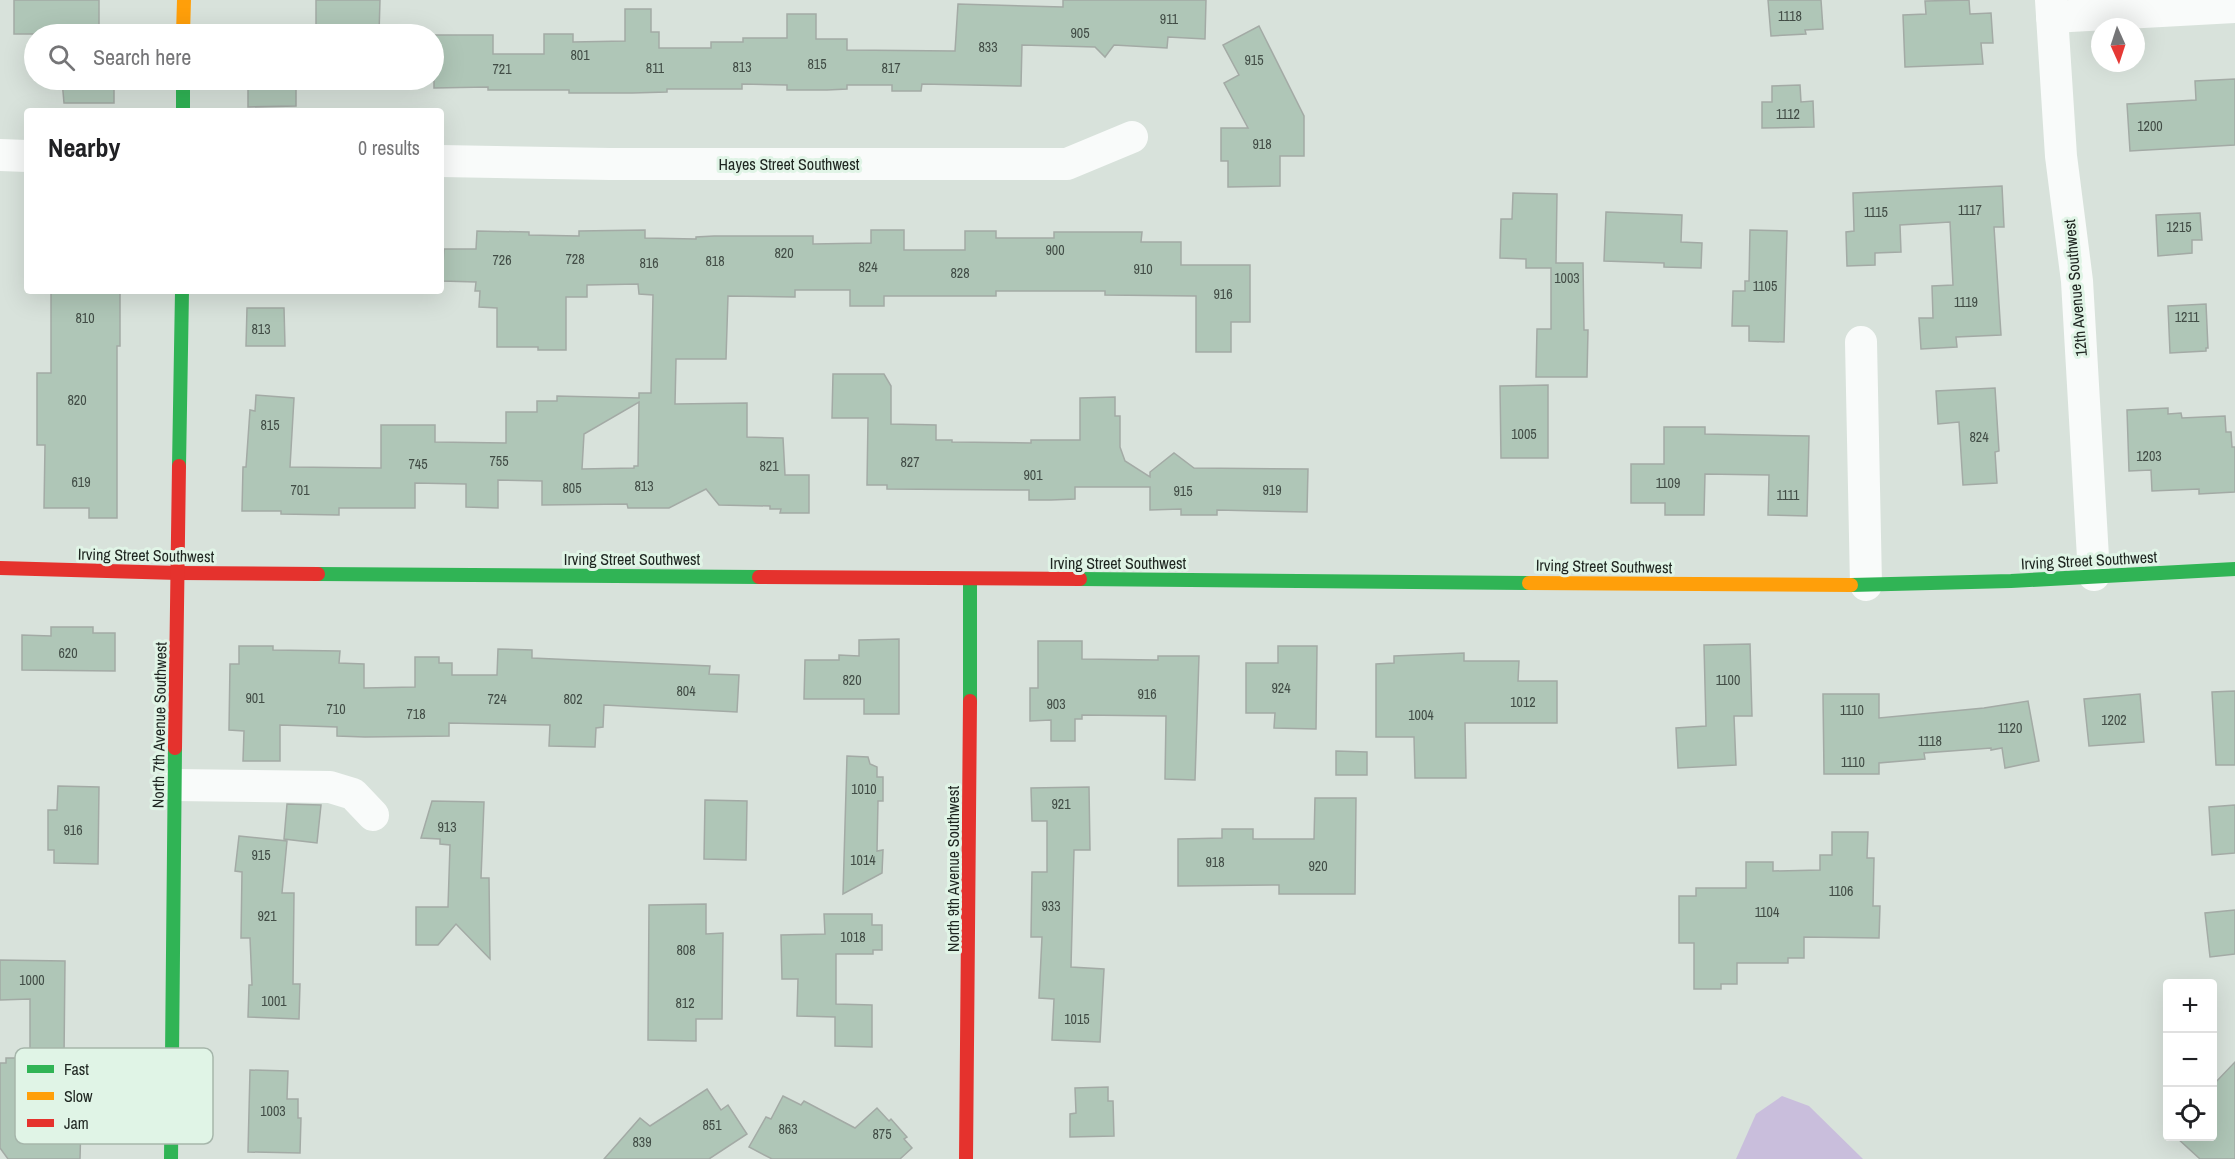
<!DOCTYPE html>
<meta charset="utf-8">
<style>
:root{--surface:#fff;--page:#f2f2f2;--text:#202124;--muted:#757577;--line:#e0e0e0}
body{margin:0;font-family:"Archivo Narrow",sans-serif;background:var(--page);color:var(--text)}
.controls{position:absolute;right:18px;bottom:18px;display:grid;overflow:hidden;border-radius:6px;box-shadow:0 6px 24px #0002}
.controls button{width:54px;height:54px;display:grid;place-items:center;padding:0;border:0;border-bottom:2px solid var(--line);background:var(--surface);color:var(--text);font:30px sans-serif}
.compass{position:absolute;left:2091px;top:18px;width:54px;height:54px;border-radius:50%;background:var(--surface);box-shadow:0 6px 24px #0002;rotate:177deg}
.list{margin:0;padding:0;list-style:none}
h2{display:flex;justify-content:space-between;align-items:center;height:78px;margin:0;padding:0 24px;font-size:26px}
h2 small{font-size:20px;font-weight:400;color:var(--muted)}
.icon{flex:none;width:33px;height:33px;fill:none;stroke:currentColor;stroke-width:2;stroke-linecap:round;stroke-linejoin:round}
.map{position:relative;flex:none;width:2235px;height:1159px;overflow:hidden}
.search{position:absolute;background:var(--surface);box-shadow:0 6px 24px #0002;left:24px;top:24px;width:420px;height:66px;display:flex;align-items:center;gap:15px;box-sizing:border-box;padding:0 21px;border-radius:33px;color:var(--muted);font-size:22px}
.panel{position:absolute;background:var(--surface);box-shadow:0 6px 24px #0002;left:24px;top:108px;width:420px;height:186px;border-radius:6px}
.map>svg:first-child{display:block}
.green{fill:#c9bedc}
.building{fill:#afc6b7;stroke:#a3aaa5;stroke-width:1.5;fill-rule:evenodd}
.lines{fill:none;stroke-linecap:round;stroke-linejoin:round}
.street{stroke:#f9fbfa;stroke-width:32}
.fast{stroke:#30b455;stroke-width:14}
.slow{stroke:#ff9f0a;stroke-width:14}
.jam{stroke:#e5322d;stroke-width:14}
.labels{text-anchor:middle;dominant-baseline:central;stroke-width:6;stroke-linejoin:round;paint-order:stroke}
.number-label{font-size:14px;fill:#424d46}
.street-label{font-size:16px;fill:#1e2520;stroke:#e0f4e6}
.key{fill:#e0f4e6;stroke:#a6b6ab;stroke-width:1.5}
.key-label{font-size:16px;fill:#1e2520}
</style>
<div class="map">
<svg width="2235" height="1159" viewBox="0 0 2235 1159">
<rect width="100%" height="100%" fill="#d8e2db"/>
<path class="green" d="M 1782,1096 L 1809,1106 L 1863,1159 L 1736,1159 L 1756,1114 Z"/>
<g class="building">
<rect x="14" y="0" width="85" height="34"/>
<path d="M 316,0 L 380,0 L 379,34 L 316,34 Z"/>
<path d="M 1063,0 L 1206,0 L 1205,39 L 1168,37 L 1167,48 L 1114,45 L 1105,57 L 1095,47 L 1022,45 L 1021,86 L 922,84 L 921,91 L 892,91 L 892,85 L 847,85 L 847,89 L 827,90 L 787,90 L 787,85 L 742,84 L 742,89 L 667,89 L 667,92 L 632,93 L 569,93 L 569,90 L 488,90 L 488,87 L 434,88 L 434,35 L 493,35 L 493,54 L 544,54 L 544,34 L 573,34 L 573,42 L 625,41 L 625,9 L 651,9 L 651,32 L 659,32 L 659,48 L 711,48 L 711,42 L 743,42 L 743,38 L 787,38 L 787,14 L 816,14 L 816,39 L 847,39 L 847,50 L 955,51 L 958,4 L 1063,7 Z"/>
<path d="M 1768,0 L 1821,0 L 1823,29 L 1805,30 L 1806,34 L 1771,36 Z"/>
<path d="M 1969,0 L 1970,14 L 1991,13 L 1993,43 L 1981,43 L 1983,64 L 1905,67 L 1903,15 L 1926,14 L 1925,1 Z"/>
<path d="M 1259,26 L 1304,116 L 1304,156 L 1280,156 L 1280,186 L 1228,187 L 1228,161 L 1221,161 L 1221,128 L 1248,128 L 1224,83 L 1239,75 L 1223,45 Z"/>
<path d="M 2235,79 L 2235,145 L 2130,151 L 2127,104 L 2196,100 L 2195,81 Z"/>
<path d="M 62,80 L 114,80 L 114,103 L 64,103 Z"/>
<path d="M 248,80 L 296,80 L 296,106 L 248,107 Z"/>
<path d="M 1800,85 L 1801,102 L 1813,101 L 1814,127 L 1762,128 L 1762,102 L 1772,102 L 1772,86 Z"/>
<path d="M 2002,186 L 2004,227 L 1994,227 L 2001,335 L 1956,337 L 1957,347 L 1921,349 L 1919,318 L 1933,318 L 1932,286 L 1953,285 L 1950,222 L 1900,225 L 1901,252 L 1875,253 L 1875,265 L 1847,266 L 1846,232 L 1854,231 L 1853,193 Z"/>
<path d="M 1513,193 L 1557,194 L 1556,263 L 1583,263 L 1584,330 L 1588,330 L 1587,377 L 1536,377 L 1537,329 L 1551,329 L 1551,268 L 1526,268 L 1526,259 L 1500,258 L 1501,219 L 1512,219 Z"/>
<path d="M 1606,212 L 1682,215 L 1681,242 L 1702,243 L 1701,268 L 1664,267 L 1664,263 L 1604,261 Z"/>
<path d="M 2200,213 L 2202,240 L 2192,240 L 2192,253 L 2158,256 L 2156,215 Z"/>
<path d="M 645,230 L 645,238 L 696,239 L 696,237 L 714,236 L 813,236 L 813,244 L 871,243 L 871,230 L 904,230 L 904,250 L 965,250 L 965,231 L 996,231 L 996,238 L 1054,238 L 1054,232 L 1142,232 L 1141,242 L 1181,242 L 1181,265 L 1250,265 L 1250,322 L 1231,322 L 1231,352 L 1196,352 L 1196,296 L 1105,295 L 1105,291 L 996,291 L 996,296 L 884,296 L 884,306 L 850,306 L 850,290 L 795,290 L 795,297 L 728,296 L 726,359 L 676,359 L 675,404 L 747,403 L 747,437 L 783,438 L 785,475 L 809,475 L 809,513 L 780,513 L 781,509 L 770,509 L 770,506 L 719,505 L 706,489 L 669,508 L 628,508 L 627,504 L 542,505 L 542,481 L 498,480 L 498,508 L 466,507 L 466,484 L 415,483 L 415,508 L 339,508 L 339,515 L 281,514 L 281,511 L 242,511 L 243,467 L 246,467 L 250,410 L 255,411 L 256,395 L 294,398 L 290,467 L 381,468 L 381,425 L 435,425 L 435,442 L 506,443 L 506,412 L 537,412 L 537,401 L 557,401 L 557,396 L 639,398 L 639,393 L 651,393 L 653,295 L 639,294 L 638,284 L 587,285 L 587,297 L 566,297 L 566,350 L 538,350 L 538,347 L 497,347 L 497,308 L 479,307 L 480,291 L 475,291 L 476,282 L 442,281 L 444,249 L 476,249 L 477,231 L 529,232 L 529,235 L 579,236 L 579,231 ZM 639,402 L 638,466 L 634,466 L 634,468 L 582,469 L 584,434 Z"/>
<path d="M 1750,230 L 1787,231 L 1784,342 L 1749,341 L 1749,326 L 1732,326 L 1733,291 L 1745,291 L 1745,281 L 1749,281 Z"/>
<path d="M 51,291 L 120,291 L 120,346 L 117,346 L 117,518 L 89,518 L 89,508 L 44,508 L 45,445 L 37,445 L 37,373 L 51,373 Z"/>
<path d="M 2206,304 L 2208,348 L 2206,348 L 2206,351 L 2170,353 L 2168,306 Z"/>
<path d="M 247,308 L 284,308 L 285,346 L 246,346 Z"/>
<path d="M 833,374 L 884,374 L 891,386 L 891,424 L 936,425 L 936,440 L 952,440 L 952,442 L 1031,443 L 1031,440 L 1080,440 L 1080,398 L 1115,397 L 1115,416 L 1120,416 L 1120,447 L 1125,461 L 1150,477 L 1150,472 L 1174,453 L 1194,468 L 1308,469 L 1307,512 L 1217,510 L 1217,515 L 1181,515 L 1181,509 L 1150,510 L 1150,487 L 1075,487 L 1075,499 L 1051,500 L 1029,500 L 1029,490 L 887,489 L 887,485 L 867,485 L 868,418 L 832,418 Z"/>
<path d="M 1548,385 L 1548,458 L 1501,458 L 1500,386 Z"/>
<path d="M 1995,388 L 1999,451 L 1995,452 L 1997,483 L 1963,485 L 1959,422 L 1938,424 L 1936,391 Z"/>
<path d="M 2168,408 L 2168,414 L 2181,413 L 2182,418 L 2225,416 L 2226,432 L 2231,432 L 2232,447 L 2235,447 L 2235,492 L 2199,494 L 2199,489 L 2152,491 L 2151,470 L 2129,471 L 2127,410 Z"/>
<path d="M 1664,427 L 1705,427 L 1705,434 L 1809,436 L 1807,516 L 1768,515 L 1769,475 L 1705,474 L 1704,515 L 1665,515 L 1665,503 L 1631,503 L 1631,464 L 1664,464 Z"/>
<path d="M 51,627 L 93,627 L 93,633 L 115,633 L 115,671 L 22,670 L 22,635 L 51,636 Z"/>
<path d="M 899,639 L 899,714 L 864,714 L 864,699 L 804,699 L 805,660 L 839,660 L 839,655 L 859,656 L 859,640 Z"/>
<path d="M 1038,641 L 1082,641 L 1082,659 L 1158,660 L 1158,656 L 1199,656 L 1195,780 L 1165,779 L 1166,716 L 1082,715 L 1082,719 L 1075,719 L 1075,741 L 1051,741 L 1051,720 L 1030,721 L 1030,688 L 1038,688 Z"/>
<path d="M 1750,644 L 1752,716 L 1734,716 L 1736,765 L 1678,768 L 1676,728 L 1706,726 L 1704,645 Z"/>
<path d="M 239,646 L 273,646 L 273,650 L 340,651 L 339,663 L 364,664 L 364,688 L 415,687 L 415,657 L 439,657 L 439,663 L 452,663 L 452,675 L 497,675 L 498,649 L 532,650 L 532,658 L 710,666 L 709,674 L 739,675 L 737,712 L 604,705 L 603,727 L 596,728 L 595,747 L 549,746 L 550,725 L 449,723 L 449,736 L 365,737 L 337,736 L 337,727 L 280,725 L 280,761 L 243,761 L 244,731 L 229,730 L 230,664 L 239,664 Z"/>
<path d="M 1278,646 L 1317,646 L 1316,729 L 1274,728 L 1275,713 L 1246,713 L 1246,663 L 1278,663 Z"/>
<path d="M 1464,653 L 1464,661 L 1519,661 L 1518,681 L 1557,681 L 1557,723 L 1465,723 L 1466,778 L 1415,778 L 1414,737 L 1376,737 L 1376,664 L 1394,663 L 1394,656 Z"/>
<path d="M 2235,691 L 2235,765 L 2216,765 L 2212,692 Z"/>
<path d="M 1823,694 L 1879,694 L 1879,718 L 1984,708 L 2028,701 L 2039,761 L 2005,768 L 2002,748 L 1991,750 L 1991,748 L 1924,753 L 1925,759 L 1879,763 L 1879,774 L 1824,774 Z"/>
<path d="M 2140,694 L 2144,742 L 2089,746 L 2084,699 Z"/>
<path d="M 1336,751 L 1367,752 L 1367,775 L 1336,775 Z"/>
<path d="M 847,756 L 868,757 L 870,764 L 877,767 L 877,777 L 883,777 L 883,801 L 878,801 L 877,851 L 883,850 L 882,873 L 843,894 Z"/>
<path d="M 58,786 L 99,787 L 98,864 L 54,863 L 54,850 L 48,850 L 48,810 L 57,810 Z"/>
<path d="M 1089,787 L 1090,850 L 1074,850 L 1071,967 L 1104,969 L 1100,1042 L 1052,1040 L 1054,999 L 1039,998 L 1042,937 L 1031,937 L 1032,872 L 1047,872 L 1047,821 L 1032,821 L 1031,788 Z"/>
<path d="M 1315,798 L 1356,798 L 1355,894 L 1279,894 L 1279,885 L 1178,886 L 1178,839 L 1222,838 L 1222,829 L 1253,829 L 1253,839 L 1314,839 Z"/>
<path d="M 705,800 L 747,801 L 746,860 L 704,859 Z"/>
<path d="M 432,801 L 484,802 L 481,878 L 489,878 L 490,959 L 456,924 L 438,945 L 416,945 L 416,907 L 448,907 L 450,845 L 440,844 L 440,839 L 421,838 Z"/>
<path d="M 287,804 L 321,805 L 317,843 L 284,839 Z"/>
<path d="M 2235,805 L 2235,853 L 2212,855 L 2209,807 Z"/>
<path d="M 1832,832 L 1868,832 L 1867,858 L 1874,858 L 1873,906 L 1880,906 L 1879,938 L 1804,937 L 1804,958 L 1788,958 L 1788,963 L 1737,963 L 1737,984 L 1721,984 L 1721,989 L 1694,989 L 1694,943 L 1679,943 L 1679,896 L 1696,896 L 1696,888 L 1746,888 L 1746,862 L 1773,862 L 1773,871 L 1820,870 L 1820,855 L 1832,855 Z"/>
<path d="M 239,836 L 287,841 L 282,893 L 294,893 L 293,984 L 300,984 L 299,1019 L 248,1017 L 249,985 L 252,985 L 250,938 L 241,938 L 242,872 L 235,871 Z"/>
<path d="M 706,904 L 706,934 L 723,933 L 722,1019 L 696,1019 L 696,1041 L 648,1040 L 649,905 Z"/>
<path d="M 2235,910 L 2235,954 L 2210,957 L 2205,913 Z"/>
<path d="M 824,914 L 872,914 L 872,925 L 882,925 L 882,950 L 873,950 L 873,954 L 836,954 L 836,1004 L 872,1005 L 872,1047 L 835,1046 L 835,1017 L 797,1016 L 798,979 L 782,979 L 781,935 L 825,934 Z"/>
<path d="M 0,960 L 65,961 L 64,1059 L 75,1059 L 76,1122 L 81,1122 L 80,1159 L 8,1159 L 0,1148 L 0,1063 L 6,1063 L 6,1058 L 30,1058 L 30,999 L 0,1000 Z"/>
<path d="M 2235,1062 L 2235,1159 L 2200,1159 L 2176,1137 L 2212,1137 L 2212,1086 Z"/>
<path d="M 250,1070 L 288,1071 L 287,1099 L 298,1099 L 298,1118 L 301,1118 L 300,1153 L 248,1152 Z"/>
<path d="M 1108,1087 L 1108,1101 L 1113,1101 L 1114,1136 L 1070,1137 L 1070,1114 L 1076,1113 L 1075,1088 Z"/>
<path d="M 707,1089 L 721,1110 L 728,1105 L 747,1134 L 709,1159 L 604,1159 L 640,1118 L 650,1126 Z"/>
<path d="M 783,1096 L 801,1105 L 804,1101 L 855,1128 L 877,1108 L 889,1121 L 891,1119 L 907,1137 L 904,1139 L 912,1148 L 900,1159 L 772,1159 L 749,1147 L 766,1117 L 771,1119 Z"/>
</g>
<g class="lines">
<g class="street">
<path d="M 2051,0 L 2061,156 L 2077,281 L 2094,575"/>
<path d="M 2052,17 L 2235,7"/>
<path d="M 0,155 L 27,156"/>
<path d="M 441,161 L 610,164 L 1067,164 L 1132,137"/>
<path d="M 1861,342 L 1866,585"/>
<path d="M 174,785 L 330,787 L 353,794 L 373,815"/>
</g>
<g class="fast">
<path d="M 183,80 L 183,111"/>
<path d="M 179,466 L 182,291"/>
<path d="M 318,574 L 759,577"/>
<path d="M 970,579 L 970,701"/>
<path d="M 1080,579 L 1529,583"/>
<path d="M 1851,585 L 2011,581 L 2235,569"/>
<path d="M 171,1159 L 175,748"/>
</g>
<g class="slow">
<path d="M 183,34 L 184,0"/>
<path d="M 1529,583 L 1851,585"/>
</g>
<g class="jam">
<path d="M 0,568 L 178,573 L 318,574"/>
<path d="M 759,577 L 1080,579"/>
<path d="M 175,748 L 179,466"/>
<path d="M 966,1159 L 970,701"/>
</g>
</g>
<g class="labels">
<g class="number-label">
<text x="1790" y="16">1118</text>
<text x="1169" y="19">911</text>
<text x="1080" y="33">905</text>
<text x="988" y="47">833</text>
<text x="580" y="55">801</text>
<text x="1254" y="60">915</text>
<text x="817" y="64">815</text>
<text x="742" y="67">813</text>
<text x="655" y="68">811</text>
<text x="891" y="68">817</text>
<text x="502" y="69">721</text>
<text x="1788" y="114">1112</text>
<text x="2150" y="126">1200</text>
<text x="1262" y="144">918</text>
<text x="1970" y="210">1117</text>
<text x="1876" y="212">1115</text>
<text x="2179" y="227">1215</text>
<text x="1055" y="250">900</text>
<text x="784" y="253">820</text>
<text x="575" y="259">728</text>
<text x="502" y="260">726</text>
<text x="715" y="261">818</text>
<text x="649" y="263">816</text>
<text x="868" y="267">824</text>
<text x="1143" y="269">910</text>
<text x="960" y="273">828</text>
<text x="1567" y="278">1003</text>
<text x="1765" y="286">1105</text>
<text x="1223" y="294">916</text>
<text x="1966" y="302">1119</text>
<text x="2187" y="317">1211</text>
<text x="85" y="318">810</text>
<text x="261" y="329">813</text>
<text x="77" y="400">820</text>
<text x="270" y="425">815</text>
<text x="1524" y="434">1005</text>
<text x="1979" y="437">824</text>
<text x="2149" y="456">1203</text>
<text x="499" y="461">755</text>
<text x="910" y="462">827</text>
<text x="418" y="464">745</text>
<text x="769" y="466">821</text>
<text x="1033" y="475">901</text>
<text x="81" y="482">619</text>
<text x="1668" y="483">1109</text>
<text x="644" y="486">813</text>
<text x="572" y="488">805</text>
<text x="300" y="490">701</text>
<text x="1272" y="490">919</text>
<text x="1183" y="491">915</text>
<text x="1788" y="495">1111</text>
<text x="68" y="653">620</text>
<text x="852" y="680">820</text>
<text x="1728" y="680">1100</text>
<text x="1281" y="688">924</text>
<text x="686" y="691">804</text>
<text x="1147" y="694">916</text>
<text x="255" y="698">901</text>
<text x="497" y="699">724</text>
<text x="573" y="699">802</text>
<text x="1523" y="702">1012</text>
<text x="1056" y="704">903</text>
<text x="336" y="709">710</text>
<text x="1852" y="710">1110</text>
<text x="416" y="714">718</text>
<text x="1421" y="715">1004</text>
<text x="2114" y="720">1202</text>
<text x="2010" y="728">1120</text>
<text x="1930" y="741">1118</text>
<text x="1853" y="762">1110</text>
<text x="864" y="789">1010</text>
<text x="1061" y="804">921</text>
<text x="447" y="827">913</text>
<text x="73" y="830">916</text>
<text x="261" y="855">915</text>
<text x="863" y="860">1014</text>
<text x="1215" y="862">918</text>
<text x="1318" y="866">920</text>
<text x="1841" y="891">1106</text>
<text x="1051" y="906">933</text>
<text x="1767" y="912">1104</text>
<text x="267" y="916">921</text>
<text x="853" y="937">1018</text>
<text x="686" y="950">808</text>
<text x="32" y="980">1000</text>
<text x="274" y="1001">1001</text>
<text x="685" y="1003">812</text>
<text x="1077" y="1019">1015</text>
<text x="273" y="1111">1003</text>
<text x="712" y="1125">851</text>
<text x="788" y="1129">863</text>
<text x="882" y="1134">875</text>
<text x="642" y="1142">839</text>
</g>
<g class="street-label">
<text x="789" y="164">Hayes Street Southwest</text>
<text transform="translate(2075 288) rotate(-95)">12th Avenue Southwest</text>
<text transform="translate(146 555) rotate(1)">Irving Street Southwest</text>
<text x="632" y="559">Irving Street Southwest</text>
<text transform="translate(2089 560) rotate(-3)">Irving Street Southwest</text>
<text x="1118" y="563">Irving Street Southwest</text>
<text transform="translate(1604 566) rotate(1)">Irving Street Southwest</text>
<text transform="translate(159 725) rotate(-89)">North 7th Avenue Southwest</text>
<text transform="translate(953 869) rotate(-90)">North 9th Avenue Southwest</text>
</g>
</g>
<rect x="15" y="1048" width="198" height="96" rx="9" class="key"/>
<rect x="27" y="1065" width="27" height="8" fill="#30b455"/>
<rect x="27" y="1092" width="27" height="8" fill="#ff9f0a"/>
<rect x="27" y="1119" width="27" height="8" fill="#e5322d"/>
<g class="key-label">
<text x="64" y="1075">Fast</text>
<text x="64" y="1102">Slow</text>
<text x="64" y="1129">Jam</text>
</g>
</svg>
<div class="controls">
<button>+</button>
<button>−</button>
<button><svg class="icon" aria-label="locate" viewBox="0 0 24 24"><circle cx="12" cy="12" r="6"/><path d="M12 2v4M12 18v4M2 12h4M18 12h4"/></svg></button>
</div>
<svg class="compass" viewBox="-18 -18 36 36"><path d="M0-13l5 13h-10z" fill="#e53935"/><path d="M0 13l5-13h-10z" fill="#757577"/></svg>
<div class="search"><svg class="icon" aria-label="search" viewBox="0 0 24 24"><circle cx="10" cy="10" r="6"/><path d="M15 15l6 6"/></svg>Search here</div>
<section class="panel">
<h2>Nearby<small>0 results</small></h2>
<ul class="list">
</ul>
</section>
</div>
